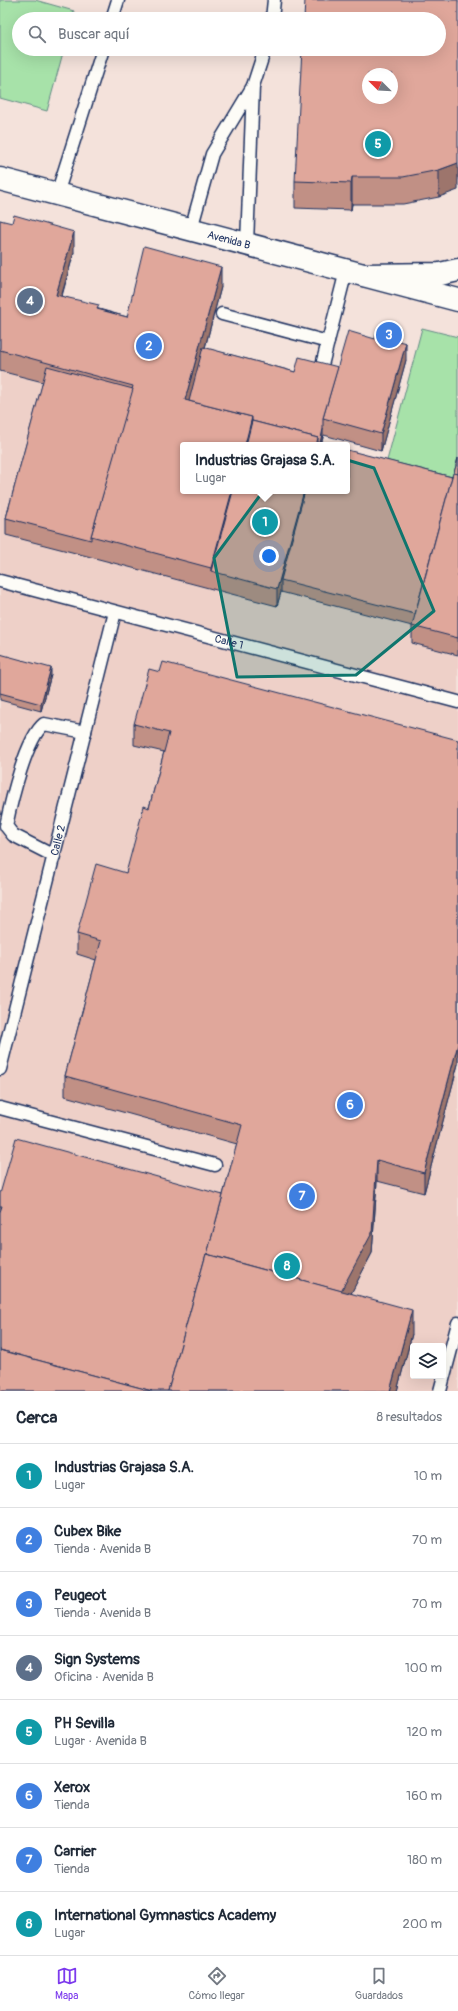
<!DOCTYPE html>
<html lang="es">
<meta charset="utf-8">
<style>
:root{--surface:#fff;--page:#f2f2f3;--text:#1f2937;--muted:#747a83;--line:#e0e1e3;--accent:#7c3aed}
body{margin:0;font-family:Pangolin,sans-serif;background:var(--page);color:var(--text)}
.controls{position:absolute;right:12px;bottom:12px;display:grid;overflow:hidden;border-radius:4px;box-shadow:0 4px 16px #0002}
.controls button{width:36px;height:36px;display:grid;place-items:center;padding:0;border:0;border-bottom:1px solid var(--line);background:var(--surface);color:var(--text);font:20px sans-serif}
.compass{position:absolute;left:362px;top:68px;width:36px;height:36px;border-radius:50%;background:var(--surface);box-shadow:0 4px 16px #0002;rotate:294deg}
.you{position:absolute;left:269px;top:556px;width:14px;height:14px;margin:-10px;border:3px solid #fff;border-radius:50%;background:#1a73e8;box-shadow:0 0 0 6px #1a73e833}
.badge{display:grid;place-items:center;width:26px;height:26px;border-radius:50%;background:var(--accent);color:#fff;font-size:13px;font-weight:700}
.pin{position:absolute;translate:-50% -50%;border:2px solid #fff;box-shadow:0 1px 4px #0006}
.popup{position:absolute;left:180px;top:442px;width:170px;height:52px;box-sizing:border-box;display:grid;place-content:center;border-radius:4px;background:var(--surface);filter:drop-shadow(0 1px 3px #0005);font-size:13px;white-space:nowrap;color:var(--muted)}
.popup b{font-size:15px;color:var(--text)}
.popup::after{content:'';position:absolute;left:50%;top:100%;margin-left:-8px;border:8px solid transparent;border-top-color:var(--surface)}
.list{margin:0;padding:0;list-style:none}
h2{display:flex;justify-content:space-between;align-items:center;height:52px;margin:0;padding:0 16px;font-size:17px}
h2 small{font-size:13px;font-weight:400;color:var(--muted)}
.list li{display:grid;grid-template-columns:26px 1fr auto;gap:12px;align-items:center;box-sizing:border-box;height:64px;padding:0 16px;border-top:1px solid var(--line)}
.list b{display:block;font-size:15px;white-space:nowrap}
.list p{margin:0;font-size:13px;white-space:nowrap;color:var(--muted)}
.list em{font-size:13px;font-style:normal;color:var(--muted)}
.icon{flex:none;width:22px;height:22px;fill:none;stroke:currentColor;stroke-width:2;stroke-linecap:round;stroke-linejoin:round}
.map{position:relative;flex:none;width:458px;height:1391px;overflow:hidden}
.search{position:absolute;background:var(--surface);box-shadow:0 4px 16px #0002;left:12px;right:12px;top:12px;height:44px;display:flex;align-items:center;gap:10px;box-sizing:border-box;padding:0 14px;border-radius:22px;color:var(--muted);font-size:15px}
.sheet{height:564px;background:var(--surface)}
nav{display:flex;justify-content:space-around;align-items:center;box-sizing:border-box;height:56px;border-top:1px solid var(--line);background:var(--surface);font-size:11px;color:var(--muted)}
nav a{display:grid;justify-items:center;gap:2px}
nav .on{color:var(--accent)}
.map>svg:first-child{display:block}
.built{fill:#eed0c8;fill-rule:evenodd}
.green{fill:#a7e2a9;stroke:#618884}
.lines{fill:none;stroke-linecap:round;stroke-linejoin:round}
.lane-casing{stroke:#1b2f5e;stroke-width:15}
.secondary-casing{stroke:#1b2f5e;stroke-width:25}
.highway-casing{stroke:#1b2f5e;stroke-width:25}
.lane{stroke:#fdfcf7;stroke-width:12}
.secondary{stroke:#fdfcf7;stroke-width:22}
.highway{stroke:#fdfcf7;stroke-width:22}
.wall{fill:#c19085;stroke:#1b2f5e}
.shaded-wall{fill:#9d756c;stroke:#1b2f5e}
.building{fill:#e0a79b;stroke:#1b2f5e;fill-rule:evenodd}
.marked{fill:#0f766e;fill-opacity:0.2;stroke:#0f766e;stroke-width:3;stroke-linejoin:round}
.labels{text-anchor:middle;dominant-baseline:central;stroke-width:4;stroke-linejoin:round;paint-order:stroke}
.street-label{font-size:11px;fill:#1b2f5e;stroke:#fdfcf7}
</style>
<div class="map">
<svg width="458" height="1391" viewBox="0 0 458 1391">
<rect width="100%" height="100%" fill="#f4e2db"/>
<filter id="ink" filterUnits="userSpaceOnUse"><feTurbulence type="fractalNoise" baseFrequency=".025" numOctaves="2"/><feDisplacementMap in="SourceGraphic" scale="8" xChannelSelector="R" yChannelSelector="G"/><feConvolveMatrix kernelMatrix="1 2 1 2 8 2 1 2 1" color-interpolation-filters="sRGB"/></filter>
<g filter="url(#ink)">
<path class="built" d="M 0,371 L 280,445 L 183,445 L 183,491 L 458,492 L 458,1391 L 0,1391 ZM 413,1346 L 443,1346 L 443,1376 L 413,1376 Z"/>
<g class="green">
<path d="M 0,0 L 35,0 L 74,11 L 72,19 L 19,19 L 19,49 L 64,49 L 47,111 L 0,98 Z"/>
<path d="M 422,328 L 458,337 L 458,471 L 453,490 L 384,472 Z"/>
</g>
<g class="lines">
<defs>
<g id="lane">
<path d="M 112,19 L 118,0"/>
<path d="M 272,19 L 274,0"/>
<path d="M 253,86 L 265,49"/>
<path d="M 57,194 L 103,49"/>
<path d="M 191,229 L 212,154 L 253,86 L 247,244"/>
<path d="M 222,314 L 328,342"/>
<path d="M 321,369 L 346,271"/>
<path id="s1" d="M 0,581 L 458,702"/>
<path d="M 54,856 L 13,835 L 6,826 C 11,802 26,738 44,724 L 85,732"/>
<path id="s2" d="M 0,1069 L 115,612"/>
<path d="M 0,1108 L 215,1165"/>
<path d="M 440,1391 L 458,1323"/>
</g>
<g id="secondary">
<path id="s3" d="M 0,179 L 458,300"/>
</g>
<path id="highway" d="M 364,275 L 440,274 L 458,270"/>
</defs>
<use href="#lane" class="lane-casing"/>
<use href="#secondary" class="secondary-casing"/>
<use href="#highway" class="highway-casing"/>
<use href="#lane" class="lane"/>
<use href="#secondary" class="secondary"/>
<use href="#highway" class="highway"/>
</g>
<g class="wall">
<path d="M 458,0 L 439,197 L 403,204 L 352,204 L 351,210 L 295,208 L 295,181 Z"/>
<path d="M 0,220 L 74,252 L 62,296 L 99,309 L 127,317 L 221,287 L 205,348 L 295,372 L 406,360 L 381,451 L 324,435 L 321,444 L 452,477 L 454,473 L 458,458 L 458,655 L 412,643 L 412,626 L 281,592 L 277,606 L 91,557 L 6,535 L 6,518 L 43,382 L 0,371 Z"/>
<path d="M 0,654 L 51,675 L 41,711 L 0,700 Z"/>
<path d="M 134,724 L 458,740 L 458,1064 L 424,1193 L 377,1181 L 372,1253 L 351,1293 L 412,1334 L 397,1391 L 0,1391 L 0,1194 L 223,1195 L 237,1144 L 65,1096 L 65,1076 L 96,960 L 77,954 L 77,934 L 126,873 L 149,808 L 164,752 L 134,745 Z"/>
</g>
<g class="shaded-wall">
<path d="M 458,163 L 458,190 L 439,197 L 439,170 Z"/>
<path d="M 352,177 L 352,204 L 351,210 L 351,183 Z"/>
<path d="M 74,232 L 74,252 L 56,315 L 56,295 Z"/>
<path d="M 221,267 L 221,287 L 187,415 L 185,400 Z"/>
<path d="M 406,343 L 406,360 L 381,451 L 381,434 Z"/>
<path d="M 252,417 L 250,445 L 245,445 Z"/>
<path d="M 323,429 L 323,435 L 321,445 L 319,445 Z"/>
<path d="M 232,491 L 238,491 L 211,571 L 211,568 Z"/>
<path d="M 304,491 L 308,491 L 281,580 L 281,592 L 277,606 L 277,589 Z"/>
<path d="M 51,668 L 51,675 L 41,711 L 41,704 Z"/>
<path d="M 458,1044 L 458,1064 L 424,1193 L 424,1173 Z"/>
<path d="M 377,1160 L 377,1181 L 372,1253 L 340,1315 L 340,1294 Z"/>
<path d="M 412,1310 L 412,1334 L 397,1391 L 390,1391 Z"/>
</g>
<g class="building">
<path d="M 305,0 L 458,0 L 458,163 L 439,170 L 403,177 L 352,177 L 351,183 L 295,181 L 302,49 L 439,49 L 439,19 L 304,19 ZM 368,74 L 392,74 L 392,98 L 368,98 Z"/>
<path d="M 14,215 L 74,232 L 56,295 L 99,305 L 97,309 L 127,317 L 144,246 L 221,267 L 185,400 L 252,417 L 245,445 L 183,445 L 183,491 L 232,491 L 211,568 L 91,536 L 133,386 L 0,350 L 0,220 L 12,223 Z"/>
<path d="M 348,331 L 375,339 L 376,335 L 406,343 L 381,434 L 323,418 Z"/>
<path d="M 203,347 L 295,372 L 299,357 L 338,367 L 323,418 L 323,429 L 320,443 L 318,443 L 318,438 L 252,421 L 252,417 L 189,401 Z"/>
<path d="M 47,366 L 133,389 L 91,536 L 91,540 L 6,518 Z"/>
<path d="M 252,421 L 318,438 L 316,445 L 246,445 Z"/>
<path d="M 318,443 L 327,445 L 318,445 Z"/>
<path d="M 347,450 L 452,477 L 415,614 L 281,580 L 305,491 L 347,491 Z"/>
<path d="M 458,458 L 458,474 L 454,473 Z"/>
<path d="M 453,473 L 458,474 L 458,638 L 412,626 Z"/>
<path d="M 233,491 L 304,491 L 277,589 L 211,571 Z"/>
<path d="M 0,654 L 51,668 L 41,704 L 0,693 Z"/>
<path d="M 163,662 L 458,740 L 458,1044 L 424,1173 L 377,1160 L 372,1233 L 341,1291 L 207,1254 L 242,1125 L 65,1076 L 101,941 L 77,934 L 96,864 L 126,873 L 144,806 L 149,808 L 169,733 L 134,724 L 149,669 L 160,672 Z"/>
<path d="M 16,1138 L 223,1195 L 207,1254 L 206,1254 L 168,1391 L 152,1391 L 0,1350 L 0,1212 L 2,1206 L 0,1206 L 0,1194 Z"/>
<path d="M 206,1254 L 412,1310 L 390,1391 L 168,1391 Z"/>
<path d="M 0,1350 L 152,1391 L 0,1391 Z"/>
</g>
</g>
<path class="marked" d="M 297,445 L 374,468 L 434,611 L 356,675 L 237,677 L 214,558 Z"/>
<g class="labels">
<g class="street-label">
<text stroke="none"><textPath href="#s3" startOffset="237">Avenida B</textPath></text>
<text stroke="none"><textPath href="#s1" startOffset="237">Calle 1</textPath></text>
<text stroke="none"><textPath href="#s2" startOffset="236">Calle 2</textPath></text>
</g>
</g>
</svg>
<div class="controls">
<button><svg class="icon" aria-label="layers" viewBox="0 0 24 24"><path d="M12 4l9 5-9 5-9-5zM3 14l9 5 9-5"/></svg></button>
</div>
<svg class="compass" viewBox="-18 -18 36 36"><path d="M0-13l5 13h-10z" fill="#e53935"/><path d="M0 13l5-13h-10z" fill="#747a83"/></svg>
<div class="you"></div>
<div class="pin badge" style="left:265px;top:522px;background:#0f9aa8">1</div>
<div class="popup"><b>Industrias Grajasa S.A.</b>Lugar</div>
<div class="pin badge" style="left:149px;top:346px;background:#3f7fe0">2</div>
<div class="pin badge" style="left:389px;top:335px;background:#3f7fe0">3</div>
<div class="pin badge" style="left:30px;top:301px;background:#5c6f8a">4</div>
<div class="pin badge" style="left:378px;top:144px;background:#0f9aa8">5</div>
<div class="pin badge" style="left:350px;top:1105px;background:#3f7fe0">6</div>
<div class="pin badge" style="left:302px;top:1196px;background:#3f7fe0">7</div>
<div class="pin badge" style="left:287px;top:1266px;background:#0f9aa8">8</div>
<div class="search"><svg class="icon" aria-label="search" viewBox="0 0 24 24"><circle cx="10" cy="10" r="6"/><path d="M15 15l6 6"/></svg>Buscar aquí</div>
</div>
<section class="sheet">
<h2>Cerca<small>8 resultados</small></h2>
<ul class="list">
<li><span class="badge" style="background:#0f9aa8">1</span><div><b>Industrias Grajasa S.A.</b><p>Lugar</p></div><em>10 m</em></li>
<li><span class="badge" style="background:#3f7fe0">2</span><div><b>Cubex Bike</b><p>Tienda · Avenida B</p></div><em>70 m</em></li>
<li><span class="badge" style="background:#3f7fe0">3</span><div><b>Peugeot</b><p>Tienda · Avenida B</p></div><em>70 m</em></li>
<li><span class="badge" style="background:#5c6f8a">4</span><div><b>Sign Systems</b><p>Oficina · Avenida B</p></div><em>100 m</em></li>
<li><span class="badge" style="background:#0f9aa8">5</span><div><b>PH Sevilla</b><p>Lugar · Avenida B</p></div><em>120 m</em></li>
<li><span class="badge" style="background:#3f7fe0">6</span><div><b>Xerox</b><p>Tienda</p></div><em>160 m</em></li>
<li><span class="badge" style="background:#3f7fe0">7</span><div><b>Carrier</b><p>Tienda</p></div><em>180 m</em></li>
<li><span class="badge" style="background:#0f9aa8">8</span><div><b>International Gymnastics Academy</b><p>Lugar</p></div><em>200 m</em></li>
</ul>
</section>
<nav>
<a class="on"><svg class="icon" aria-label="map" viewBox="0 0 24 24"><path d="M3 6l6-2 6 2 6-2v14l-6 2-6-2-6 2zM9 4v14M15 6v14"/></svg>Mapa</a>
<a><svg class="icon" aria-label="directions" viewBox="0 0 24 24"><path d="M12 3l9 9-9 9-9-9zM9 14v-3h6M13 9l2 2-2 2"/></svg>Cómo llegar</a>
<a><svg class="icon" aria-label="saved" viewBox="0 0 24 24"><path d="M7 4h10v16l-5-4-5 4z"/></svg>Guardados</a>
</nav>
